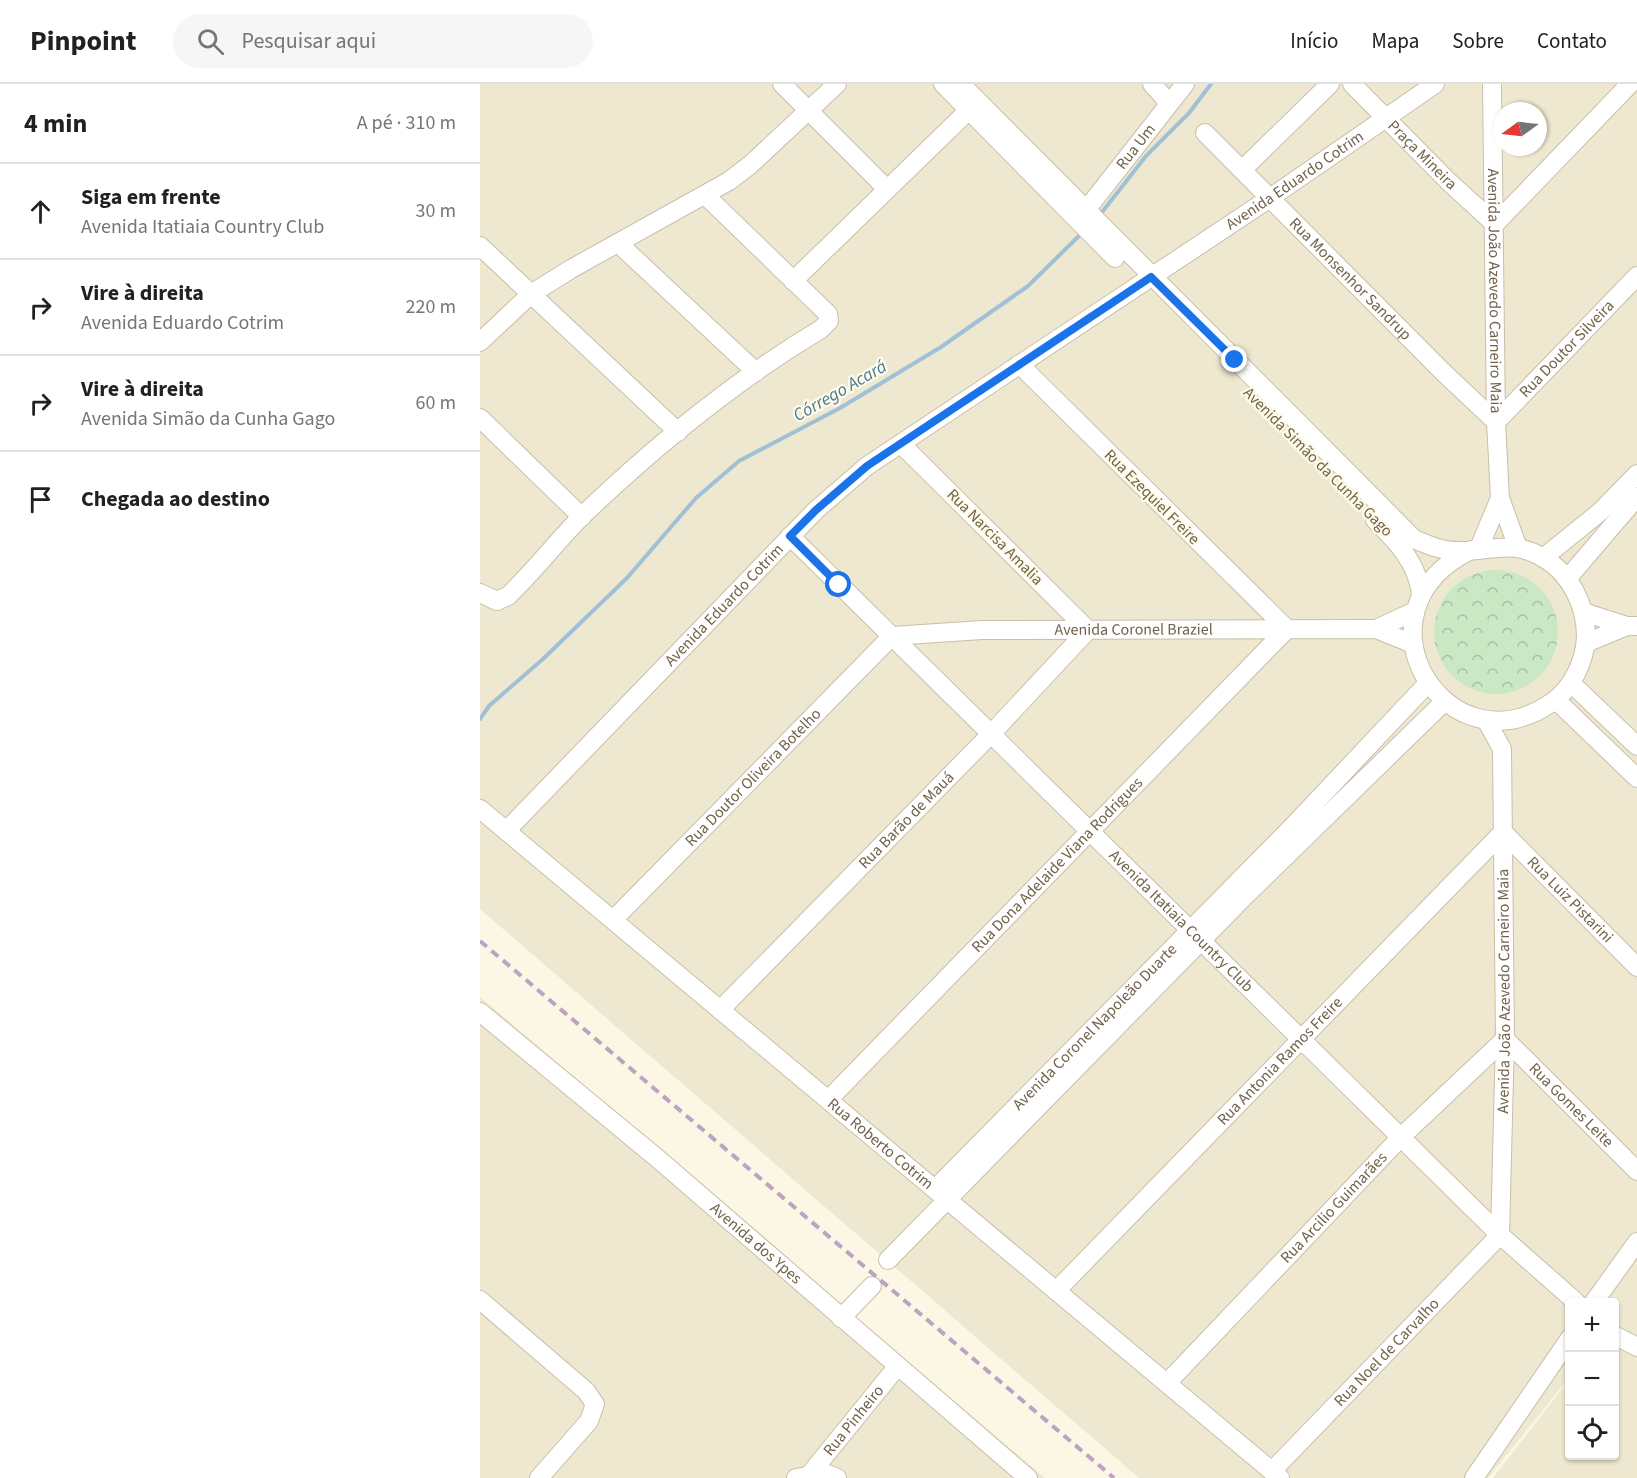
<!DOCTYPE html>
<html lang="pt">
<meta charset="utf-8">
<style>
:root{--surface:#fff;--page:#f6f6f6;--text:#202124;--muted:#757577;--line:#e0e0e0}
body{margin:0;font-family:"Source Sans 3",sans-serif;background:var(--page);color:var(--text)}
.controls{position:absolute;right:18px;bottom:18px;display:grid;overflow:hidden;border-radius:6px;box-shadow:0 2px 4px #0004}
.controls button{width:54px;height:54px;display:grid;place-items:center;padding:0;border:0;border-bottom:2px solid var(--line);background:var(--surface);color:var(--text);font:30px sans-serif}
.compass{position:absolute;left:1013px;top:18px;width:54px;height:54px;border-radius:50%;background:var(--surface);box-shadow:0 2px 4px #0004;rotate:255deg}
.stop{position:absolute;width:18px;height:18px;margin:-14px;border:4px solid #1a73e8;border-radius:50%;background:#fff}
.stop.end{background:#1a73e8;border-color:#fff;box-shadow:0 2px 6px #0008}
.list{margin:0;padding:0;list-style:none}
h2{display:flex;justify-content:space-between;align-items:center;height:78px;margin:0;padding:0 24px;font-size:26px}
h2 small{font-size:20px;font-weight:400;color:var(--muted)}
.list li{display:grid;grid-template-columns:39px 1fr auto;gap:18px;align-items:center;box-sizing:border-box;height:96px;padding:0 24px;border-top:2px solid var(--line)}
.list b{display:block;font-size:22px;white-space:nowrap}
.list p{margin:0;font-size:20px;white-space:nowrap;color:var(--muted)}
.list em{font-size:20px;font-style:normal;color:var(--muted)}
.icon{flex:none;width:33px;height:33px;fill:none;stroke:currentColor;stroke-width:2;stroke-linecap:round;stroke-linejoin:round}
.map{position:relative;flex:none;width:1157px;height:1394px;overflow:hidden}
header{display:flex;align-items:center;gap:36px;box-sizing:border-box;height:84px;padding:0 30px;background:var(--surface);border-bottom:2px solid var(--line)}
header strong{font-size:28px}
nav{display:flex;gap:33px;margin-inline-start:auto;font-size:21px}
.search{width:420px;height:54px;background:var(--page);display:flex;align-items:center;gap:15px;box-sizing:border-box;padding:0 21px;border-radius:33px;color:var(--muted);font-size:22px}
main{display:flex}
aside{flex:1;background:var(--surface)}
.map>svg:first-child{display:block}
.residential{fill:#efe8d0;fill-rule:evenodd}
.park{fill:url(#park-crowns)}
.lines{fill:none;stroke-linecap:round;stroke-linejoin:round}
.stream{stroke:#a0c1d5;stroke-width:4}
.minor-casing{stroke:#c9bea9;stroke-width:20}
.minor{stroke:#fff;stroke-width:18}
.rail{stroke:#bca3c4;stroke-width:4;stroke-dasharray:9 6;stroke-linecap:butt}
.route{stroke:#1a73e8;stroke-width:8}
.labels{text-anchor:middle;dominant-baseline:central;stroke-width:4.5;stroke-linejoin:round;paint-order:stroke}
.street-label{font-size:16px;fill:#72624b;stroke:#fefbea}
.water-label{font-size:18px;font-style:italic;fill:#4c7792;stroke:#fefbea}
</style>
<header>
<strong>Pinpoint</strong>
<div class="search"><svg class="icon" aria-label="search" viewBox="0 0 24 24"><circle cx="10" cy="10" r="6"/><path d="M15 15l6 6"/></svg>Pesquisar aqui</div>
<nav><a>Início</a><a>Mapa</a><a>Sobre</a><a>Contato</a></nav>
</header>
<main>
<aside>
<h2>4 min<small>A pé · 310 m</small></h2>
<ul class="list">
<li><svg class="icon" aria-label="ahead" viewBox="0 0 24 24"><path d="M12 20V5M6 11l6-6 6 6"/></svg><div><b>Siga em frente</b><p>Avenida Itatiaia Country Club</p></div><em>30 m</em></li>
<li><svg class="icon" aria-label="right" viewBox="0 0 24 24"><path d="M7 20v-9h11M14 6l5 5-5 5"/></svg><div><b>Vire à direita</b><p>Avenida Eduardo Cotrim</p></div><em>220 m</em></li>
<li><svg class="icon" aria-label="right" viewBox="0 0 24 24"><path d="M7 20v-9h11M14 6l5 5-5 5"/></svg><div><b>Vire à direita</b><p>Avenida Simão da Cunha Gago</p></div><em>60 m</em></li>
<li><svg class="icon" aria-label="arrive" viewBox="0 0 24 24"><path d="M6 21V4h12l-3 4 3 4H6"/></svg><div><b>Chegada ao destino</b></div></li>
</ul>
</aside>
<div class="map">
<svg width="1157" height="1394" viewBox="0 0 1157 1394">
<defs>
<pattern id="park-crowns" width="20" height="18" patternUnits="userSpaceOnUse" patternTransform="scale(1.5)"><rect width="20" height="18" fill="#cae8c3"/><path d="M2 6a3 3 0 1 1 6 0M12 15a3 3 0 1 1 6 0" fill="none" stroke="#a8bfa0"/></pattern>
</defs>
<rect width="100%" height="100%" fill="#fbf7e4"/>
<g class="residential">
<path d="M 0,0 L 1157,0 L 1157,1394 L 1013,1394 L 1089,1296 L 1090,1372 L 1134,1372 L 1134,1218 L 1090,1218 L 1089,1294 L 1008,1394 L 659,1394 L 0,825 ZM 1022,27 L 1058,27 L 1058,63 L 1022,63 Z"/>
<path d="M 0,913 L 565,1394 L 0,1394 Z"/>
</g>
<circle class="park" cx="1016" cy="548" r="62"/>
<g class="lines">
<g class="stream">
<path d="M 619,132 L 666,72 L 709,29 L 731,0"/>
<path d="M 0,635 L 9,622 L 63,575 L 147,494 L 216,414 L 259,377 L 360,324 L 461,263 L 548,202 L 603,148"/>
</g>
<defs>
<g id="minor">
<path d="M 302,0 L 406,104"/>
<path d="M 463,0 L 635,174"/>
<path d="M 481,0 L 934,455 C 948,461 962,467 978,467 C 1010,468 1030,455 1062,473 C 1090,489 1106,520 1106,553 C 1105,577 1092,605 1071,619 C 967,690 865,528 991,466"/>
<path d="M 672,0 L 689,19"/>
<path id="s1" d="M 872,0 L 969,98 L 1015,140 L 1150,0"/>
<path id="s2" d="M 1012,0 L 1016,338 L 1020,414 L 1038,464"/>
<path id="s3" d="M 725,49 L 963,288 L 1016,338 L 1157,192"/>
<path d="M 762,86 L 850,0"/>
<path id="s4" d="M 599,135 L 705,0"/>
<path d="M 138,159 L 276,288"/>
<path d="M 0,162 L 198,348"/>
<path d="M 313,197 L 489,26"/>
<path d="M 0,258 L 51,210 L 91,185 L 249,97 L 270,81 L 357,0"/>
<path d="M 0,334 L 102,433"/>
<path d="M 895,436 C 917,458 938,479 941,511"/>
<path id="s5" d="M 310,452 L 1020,1151 L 1096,1218"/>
<path d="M 999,464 L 1020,414"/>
<path d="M 1063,474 L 1120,428 L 1157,390"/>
<path d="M 1087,495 L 1157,413"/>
<path d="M 0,509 L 17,517 L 28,512 C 55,486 77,457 103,431 C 175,362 256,296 341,245 L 349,237 L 348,230 L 225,111"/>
<path d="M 1103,528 L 1147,542"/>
<path d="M 896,545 L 935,527"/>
<path d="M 1106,559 L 1147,542 L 1157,542"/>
<path d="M 1091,599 L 1157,662"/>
<path d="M 1076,616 L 1157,694"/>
<path id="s6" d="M 0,725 L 800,1394"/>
<path id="s7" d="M 26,747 L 336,426 L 387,382 L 790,114 L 955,0"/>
<path id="s8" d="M 133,836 L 412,552 L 502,546 L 896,545 L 933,560"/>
<path id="s9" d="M 240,926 L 511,650 L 608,546 L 422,361"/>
<path id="s10" d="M 0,928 L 177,1074 L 548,1394"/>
<path id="s11" d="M 349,1015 L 807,545 L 539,280"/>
<path id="s12" d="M 456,1104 L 813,742 L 948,599"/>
<path d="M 408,1176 L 766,811 L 965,617"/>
<path id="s13" d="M 576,1207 L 1023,748 L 1157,883"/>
<path d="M 0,1216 L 106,1307 L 115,1320 L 109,1337 L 59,1394"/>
<path d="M 1114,1218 L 1157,1158"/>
<path d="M 361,1234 L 392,1202"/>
<path d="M 1134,1251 L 1157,1263"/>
<path id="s14" d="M 687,1299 L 921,1053 L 1025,955 L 1157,1087"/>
<path id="s15" d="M 792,1387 L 1020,1151 L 1025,955 L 1022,665 L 1006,636"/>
<path id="s16" d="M 330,1390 L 417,1283"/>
<path d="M 316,1394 L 344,1389 L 357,1394"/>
<path d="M 994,1394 L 1090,1254"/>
</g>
</defs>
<use href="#minor" class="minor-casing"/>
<use href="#minor" class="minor"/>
<path class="rail" d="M 0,857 L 634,1394"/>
</g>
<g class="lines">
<path class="route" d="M 359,501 L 310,452 L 336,426 L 387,382 L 671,193 L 755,276"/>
</g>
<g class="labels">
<g class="street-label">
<text stroke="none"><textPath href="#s4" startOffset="92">Rua Um</textPath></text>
<text stroke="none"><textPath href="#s1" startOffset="100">Praça Mineira</textPath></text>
<text stroke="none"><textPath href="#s7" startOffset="1028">Avenida Eduardo Cotrim</textPath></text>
<text stroke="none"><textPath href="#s3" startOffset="206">Rua Monsenhor Sandrup</textPath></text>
<text stroke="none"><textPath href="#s2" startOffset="207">Avenida João Azevedo Carneiro Maia</textPath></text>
<text stroke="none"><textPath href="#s3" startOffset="512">Rua Doutor Silveira</textPath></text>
<text transform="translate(838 378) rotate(45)">Avenida Simão da Cunha Gago</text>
<text transform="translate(672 413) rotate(45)">Rua Ezequiel Freire</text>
<text transform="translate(515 453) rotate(45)">Rua Narcisa Amalia</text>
<text stroke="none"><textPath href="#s7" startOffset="314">Avenida Eduardo Cotrim</textPath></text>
<text stroke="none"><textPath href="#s8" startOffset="640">Avenida Coronel Braziel</textPath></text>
<text stroke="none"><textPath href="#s8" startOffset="200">Rua Doutor Oliveira Botelho</textPath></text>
<text stroke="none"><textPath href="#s9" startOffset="266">Rua Barão de Mauá</textPath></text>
<text stroke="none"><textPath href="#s11" startOffset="327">Rua Dona Adelaide Viana Rodrigues</textPath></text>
<text stroke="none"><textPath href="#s13" startOffset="736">Rua Luiz Pistarini</textPath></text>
<text stroke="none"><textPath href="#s5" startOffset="549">Avenida Itatiaia Country Club</textPath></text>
<text stroke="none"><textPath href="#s15" startOffset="572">Avenida João Azevedo Carneiro Maia</textPath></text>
<text stroke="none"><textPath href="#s12" startOffset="226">Avenida Coronel Napoleão Duarte</textPath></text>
<text stroke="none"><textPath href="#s13" startOffset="321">Rua Antonia Ramos Freire</textPath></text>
<text stroke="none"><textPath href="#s14" startOffset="576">Rua Gomes Leite</textPath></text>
<text stroke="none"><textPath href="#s6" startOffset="522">Rua Roberto Cotrim</textPath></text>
<text stroke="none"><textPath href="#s14" startOffset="242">Rua Arcilio Guimarães</textPath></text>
<text stroke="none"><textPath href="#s10" startOffset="360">Avenida dos Ypes</textPath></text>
<text stroke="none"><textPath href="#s15" startOffset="165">Rua Noel de Carvalho</textPath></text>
<text stroke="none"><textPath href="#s16" startOffset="69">Rua Pinheiro</textPath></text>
</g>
<g class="water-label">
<text transform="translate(360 307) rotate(-30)">Córrego Acará</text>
</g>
</g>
</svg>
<div class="controls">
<button>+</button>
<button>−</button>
<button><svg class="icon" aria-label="locate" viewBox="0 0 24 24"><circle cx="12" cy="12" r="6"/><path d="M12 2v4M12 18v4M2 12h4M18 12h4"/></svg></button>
</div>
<svg class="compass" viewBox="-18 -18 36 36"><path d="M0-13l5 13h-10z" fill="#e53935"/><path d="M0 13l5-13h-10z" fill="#757577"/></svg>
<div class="stop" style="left:359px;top:501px"></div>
<div class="stop end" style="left:755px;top:276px"></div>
</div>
</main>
